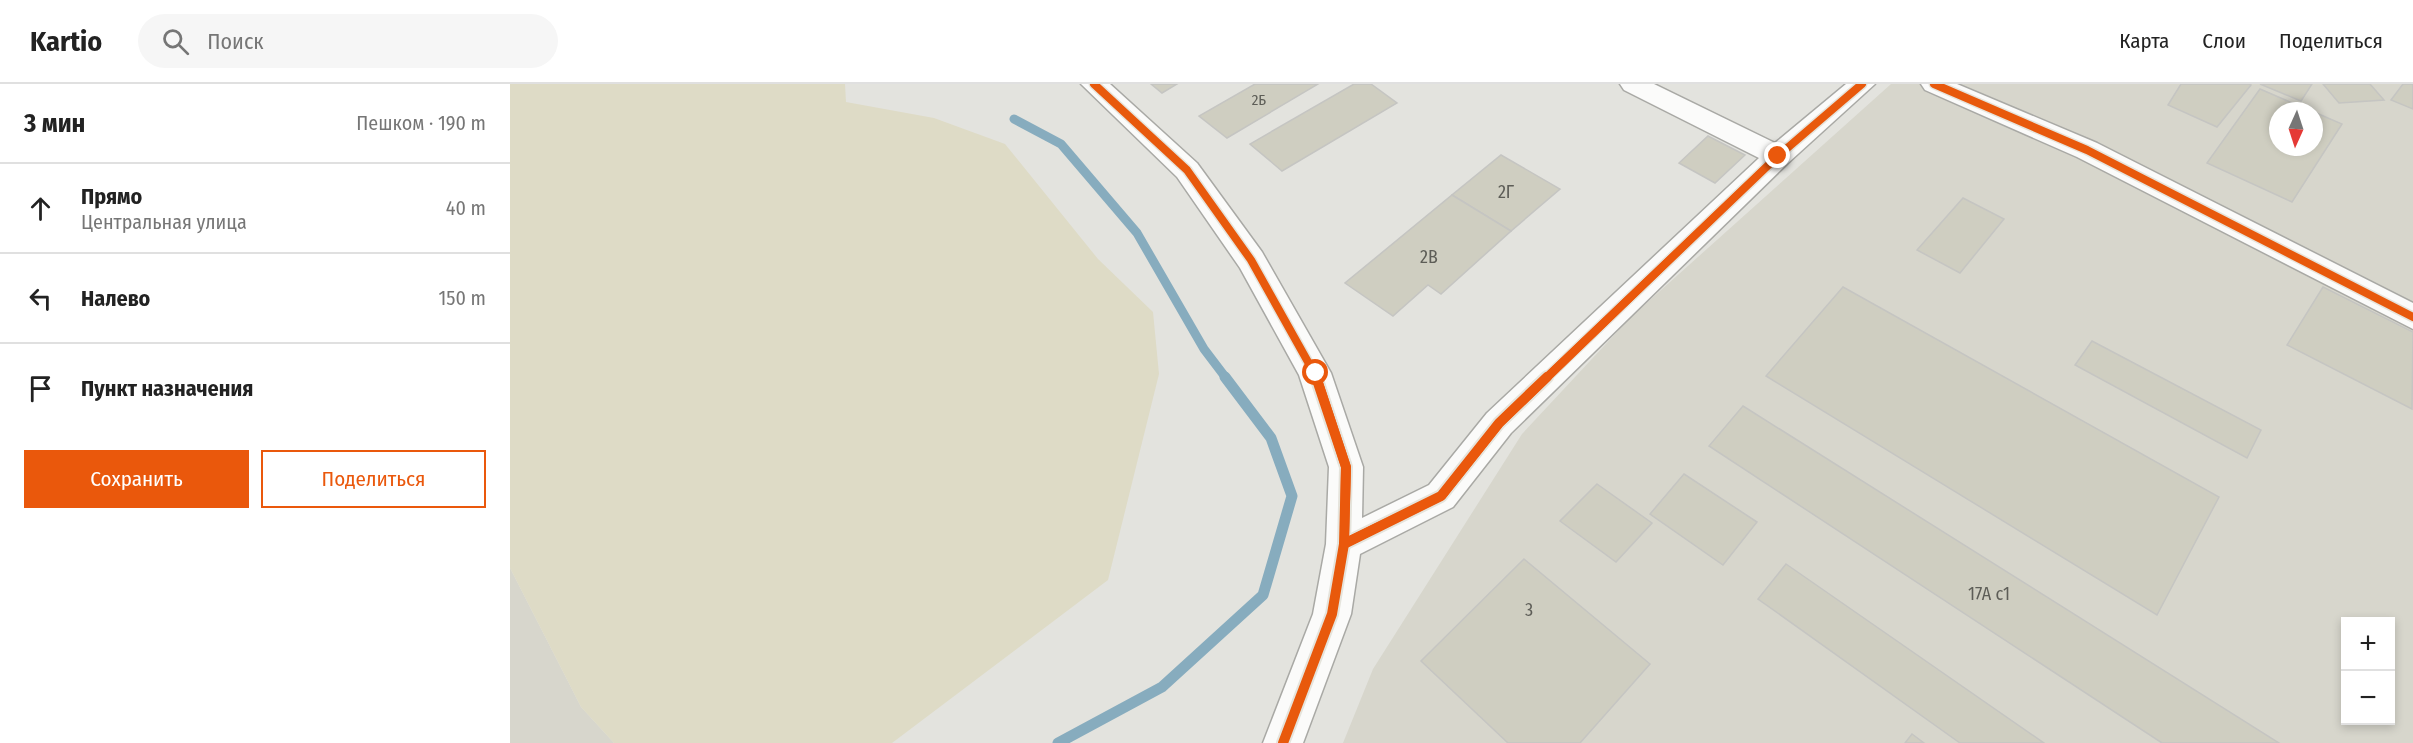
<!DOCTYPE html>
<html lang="ru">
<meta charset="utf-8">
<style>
:root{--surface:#fff;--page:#f6f6f6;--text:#222;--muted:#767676;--line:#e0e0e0;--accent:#ea580c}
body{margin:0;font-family:"Fira Sans Condensed",sans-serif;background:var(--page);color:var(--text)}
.controls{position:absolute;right:18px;bottom:18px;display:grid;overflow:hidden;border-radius:0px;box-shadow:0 3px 9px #0003}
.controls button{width:54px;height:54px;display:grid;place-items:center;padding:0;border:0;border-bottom:2px solid var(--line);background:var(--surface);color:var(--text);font:30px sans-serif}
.compass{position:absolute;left:1759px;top:18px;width:54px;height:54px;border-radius:50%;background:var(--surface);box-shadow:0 3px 9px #0003;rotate:183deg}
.stop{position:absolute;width:18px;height:18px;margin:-14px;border:4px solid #ea580c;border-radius:50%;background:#fff}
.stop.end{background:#ea580c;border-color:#fff;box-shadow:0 2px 6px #0008}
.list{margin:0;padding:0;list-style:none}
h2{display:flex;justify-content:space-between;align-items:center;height:78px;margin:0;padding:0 24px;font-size:26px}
h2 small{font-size:20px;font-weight:400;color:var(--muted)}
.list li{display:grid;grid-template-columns:39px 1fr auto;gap:18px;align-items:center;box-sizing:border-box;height:90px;padding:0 24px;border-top:2px solid var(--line)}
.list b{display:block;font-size:22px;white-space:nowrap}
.list p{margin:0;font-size:20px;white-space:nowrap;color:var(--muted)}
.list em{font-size:20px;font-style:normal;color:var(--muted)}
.actions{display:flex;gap:12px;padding:18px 24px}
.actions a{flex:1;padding:14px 0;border:2px solid var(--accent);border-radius:0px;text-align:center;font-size:21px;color:var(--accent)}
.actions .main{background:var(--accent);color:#fff}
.icon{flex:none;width:33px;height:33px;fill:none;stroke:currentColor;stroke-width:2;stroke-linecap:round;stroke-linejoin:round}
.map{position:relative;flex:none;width:1903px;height:659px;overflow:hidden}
header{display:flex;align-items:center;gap:36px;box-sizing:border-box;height:84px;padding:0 30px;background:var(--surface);border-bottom:2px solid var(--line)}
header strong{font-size:28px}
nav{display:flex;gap:33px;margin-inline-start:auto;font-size:21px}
.search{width:420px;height:54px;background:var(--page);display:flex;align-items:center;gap:15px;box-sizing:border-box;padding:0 21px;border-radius:33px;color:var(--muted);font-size:22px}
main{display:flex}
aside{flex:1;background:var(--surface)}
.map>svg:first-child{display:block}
.built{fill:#d7d6cc;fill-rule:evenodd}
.green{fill:#dedbc6}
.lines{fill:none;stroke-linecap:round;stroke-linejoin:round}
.stream-far1{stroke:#87acbe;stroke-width:9}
.stream{stroke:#87acbe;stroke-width:11}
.building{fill:#cfcec1;stroke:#c5c5c2;stroke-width:1.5}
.minor-casing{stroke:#a9a9a5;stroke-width:3}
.minor{fill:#fbfbfa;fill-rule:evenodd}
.cycleway-far1-casing{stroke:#e5e4dc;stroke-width:11}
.cycleway-casing{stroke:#e5e4dc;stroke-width:14}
.cycleway-far1{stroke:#e8590c;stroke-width:8}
.cycleway{stroke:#e8590c;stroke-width:10}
.route{fill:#ea580c}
.labels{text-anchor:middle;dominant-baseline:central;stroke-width:6;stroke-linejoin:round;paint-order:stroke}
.far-number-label{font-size:15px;fill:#5d5d57}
.number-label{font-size:18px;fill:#5d5d57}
</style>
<header>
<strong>Kartio</strong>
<div class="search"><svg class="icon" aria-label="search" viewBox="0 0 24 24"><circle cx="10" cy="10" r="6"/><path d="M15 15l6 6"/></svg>Поиск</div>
<nav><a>Карта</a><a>Слои</a><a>Поделиться</a></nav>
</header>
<main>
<aside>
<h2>3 мин<small>Пешком · 190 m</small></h2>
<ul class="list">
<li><svg class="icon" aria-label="ahead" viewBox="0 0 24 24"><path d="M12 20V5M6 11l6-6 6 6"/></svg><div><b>Прямо</b><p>Центральная улица</p></div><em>40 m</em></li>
<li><svg class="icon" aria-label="left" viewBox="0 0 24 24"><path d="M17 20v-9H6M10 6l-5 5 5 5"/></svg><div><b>Налево</b></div><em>150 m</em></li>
<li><svg class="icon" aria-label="arrive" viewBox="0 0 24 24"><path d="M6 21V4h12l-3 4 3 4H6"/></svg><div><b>Пункт назначения</b></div></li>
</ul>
<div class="actions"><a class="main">Сохранить</a><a>Поделиться</a></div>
</aside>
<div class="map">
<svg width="1903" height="659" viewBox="0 0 1903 659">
<rect width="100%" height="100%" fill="#e3e3de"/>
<g class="built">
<path d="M 1381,0 L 1903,0 L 1903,659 L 833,659 L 863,585 L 1012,350 L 1121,233 ZM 1768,27 L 1804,27 L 1804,63 L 1768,63 ZM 1836,538 L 1880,538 L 1880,636 L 1836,636 Z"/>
<path d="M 0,484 L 71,623 L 104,659 L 0,659 Z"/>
</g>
<path class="green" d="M 0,0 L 335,0 L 336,18 L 424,34 L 495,60 L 588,175 L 643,228 L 649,290 L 598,496 L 382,659 L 104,659 L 71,623 L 0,484 Z"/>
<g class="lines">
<path class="stream-far1" d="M 504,35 L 551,60 L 627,149 L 694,265 L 716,294"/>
<path class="stream" d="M 548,659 L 652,603 L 753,511 L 782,412 L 761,354 L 715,293"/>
</g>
<g class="building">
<path d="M 641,0 L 667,0 L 652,9 Z"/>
<path d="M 745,0 L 808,0 L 717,54 L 689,32 Z"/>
<path d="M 844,0 L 861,0 L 887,19 L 772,87 L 740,60 Z"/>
<path d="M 1671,0 L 1739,0 L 1741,1 L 1707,43 L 1658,21 Z"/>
<path d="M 1750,0 L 1802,0 L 1791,17 Z"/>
<path d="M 1813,0 L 1860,0 L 1874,16 L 1829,19 Z"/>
<path d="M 1893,0 L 1903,0 L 1903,25 L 1881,16 Z"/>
<path d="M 1750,5 L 1801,27 L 1768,27 L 1768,63 L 1804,63 L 1804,28 L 1832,40 L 1782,118 L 1697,79 Z"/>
<path d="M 1198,52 L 1235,71 L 1205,99 L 1169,79 Z"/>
<path d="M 991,71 L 1050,105 L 1001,147 L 942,111 Z"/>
<path d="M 942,111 L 1001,147 L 931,210 L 918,201 L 883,232 L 835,199 Z"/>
<path d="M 1453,114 L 1494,135 L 1450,189 L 1407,166 Z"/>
<path d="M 1333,203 L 1709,413 L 1647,531 L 1256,292 Z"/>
<path d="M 1813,203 L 1903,248 L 1902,325 L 1777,261 Z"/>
<path d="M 1582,257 L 1751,346 L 1737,374 L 1565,281 Z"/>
<path d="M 1233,322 L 1769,659 L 1652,659 L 1199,362 Z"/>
<path d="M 1174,390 L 1247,438 L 1213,481 L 1140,430 Z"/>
<path d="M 1087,400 L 1142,439 L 1106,478 L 1050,437 Z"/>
<path d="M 1014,475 L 1140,580 L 1070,659 L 998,659 L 911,577 Z"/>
<path d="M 1276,480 L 1534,659 L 1450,659 L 1248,515 Z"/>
<path d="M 1402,650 L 1414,659 L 1395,659 Z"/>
</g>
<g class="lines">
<defs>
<g id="minor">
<path d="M 571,0 L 600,0 L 687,79 L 752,168 L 821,289 L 853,383 L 852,434 L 919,401 L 977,329 L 1249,74 L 1114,6 L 1110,0 L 1144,0 L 1265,59 L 1336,0 L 1365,0 L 1278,79 L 1001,349 L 943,423 L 850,470 L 841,530 L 793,659 L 753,659 L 803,530 L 816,460 L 819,383 L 789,291 L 730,184 L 667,93 Z"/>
<path d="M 1411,0 L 1447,0 L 1587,59 L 1903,219 L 1903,245 L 1567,73 L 1415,6 Z"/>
</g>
</defs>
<use href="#minor" class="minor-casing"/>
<use href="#minor" class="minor"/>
<defs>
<g id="cycleway-far1">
<path d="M 584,0 L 677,86 L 741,176 L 807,294"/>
<path d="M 1424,0 L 1577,66 L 1903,233"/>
<path d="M 1036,294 L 1268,72 L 1352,0"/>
</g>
<g id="cycleway">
<path d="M 834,460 L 931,412 L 989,339 L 1037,293"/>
<path d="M 773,659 L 822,530 L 834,460 L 836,383 L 806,293"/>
</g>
</defs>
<use href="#cycleway-far1" class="cycleway-far1-casing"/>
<use href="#cycleway" class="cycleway-casing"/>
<use href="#cycleway-far1" class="cycleway-far1"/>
<use href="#cycleway" class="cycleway"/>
</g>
<path class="route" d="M 1265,70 L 1272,72 L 993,342 L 935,415 L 838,463 L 830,463 L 831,383 L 801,289 L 802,286 L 809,286 L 810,289 L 841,383 L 839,452 L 928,409 L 986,336 Z"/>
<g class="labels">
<g class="far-number-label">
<text x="749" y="16">2Б</text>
</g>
<g class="number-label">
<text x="996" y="108">2Г</text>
<text x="919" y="173">2В</text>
<text x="1479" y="510">17А с1</text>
<text x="1019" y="526">3</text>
</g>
</g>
</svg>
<div class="controls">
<button>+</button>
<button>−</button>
</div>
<svg class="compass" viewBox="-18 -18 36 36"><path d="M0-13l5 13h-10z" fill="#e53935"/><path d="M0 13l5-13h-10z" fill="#767676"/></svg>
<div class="stop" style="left:806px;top:289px"></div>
<div class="stop end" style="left:1268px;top:72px"></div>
</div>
</main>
